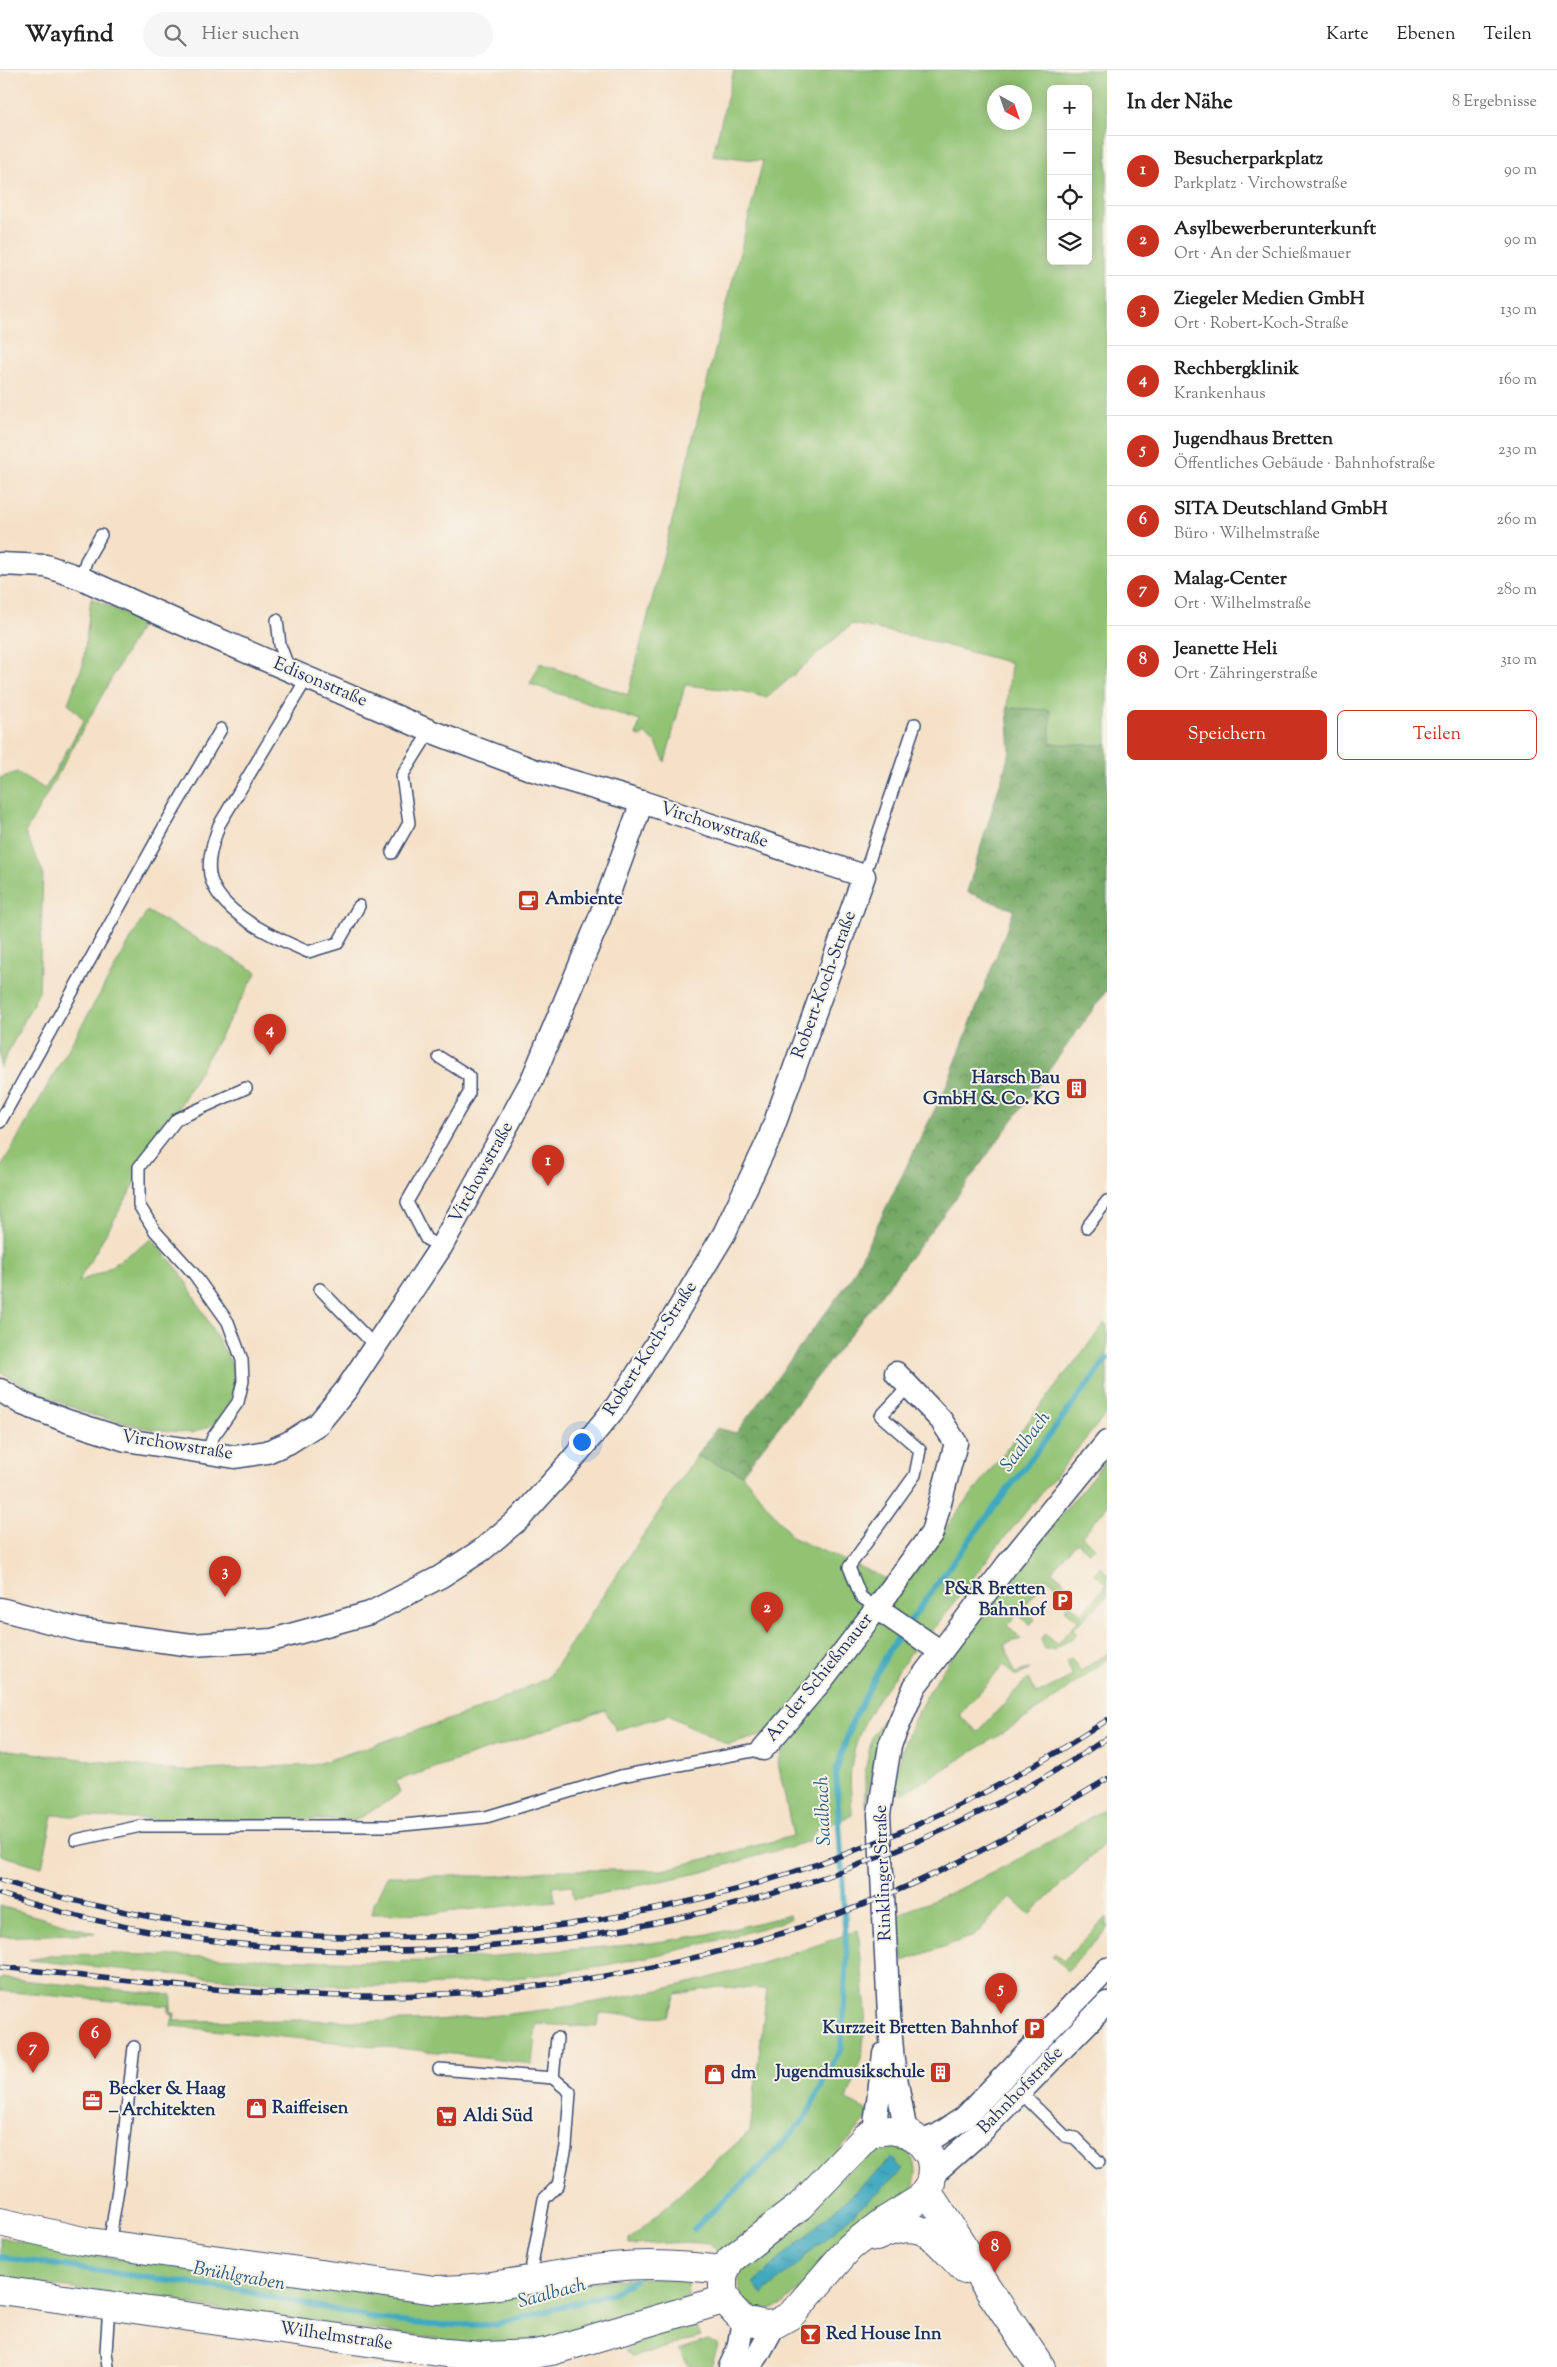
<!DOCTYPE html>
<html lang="de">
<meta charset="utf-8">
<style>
:root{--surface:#fff;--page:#f6f6f6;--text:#222;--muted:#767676;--line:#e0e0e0;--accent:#c8321e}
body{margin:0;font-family:"Sorts Mill Goudy",serif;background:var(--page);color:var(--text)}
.controls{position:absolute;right:15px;top:15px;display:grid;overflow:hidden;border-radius:8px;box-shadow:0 2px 12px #0003}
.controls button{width:45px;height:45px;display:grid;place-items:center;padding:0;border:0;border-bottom:1px solid var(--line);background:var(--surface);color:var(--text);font:25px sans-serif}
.compass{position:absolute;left:987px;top:15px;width:45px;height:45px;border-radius:50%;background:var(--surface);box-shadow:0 2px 12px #0003;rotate:140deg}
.you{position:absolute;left:581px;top:1371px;width:18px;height:18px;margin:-12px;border:4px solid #fff;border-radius:50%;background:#1a73e8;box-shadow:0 0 0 8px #1a73e833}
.badge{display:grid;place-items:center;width:32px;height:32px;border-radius:50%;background:var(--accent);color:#fff;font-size:16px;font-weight:700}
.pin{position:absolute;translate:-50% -41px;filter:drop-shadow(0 1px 2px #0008)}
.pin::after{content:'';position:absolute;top:26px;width:18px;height:15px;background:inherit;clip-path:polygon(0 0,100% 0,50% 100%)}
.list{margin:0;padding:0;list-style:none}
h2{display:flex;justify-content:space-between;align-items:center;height:65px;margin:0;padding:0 20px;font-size:21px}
h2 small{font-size:16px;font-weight:400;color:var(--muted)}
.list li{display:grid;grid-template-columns:32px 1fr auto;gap:15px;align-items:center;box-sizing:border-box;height:70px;padding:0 20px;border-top:1px solid var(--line)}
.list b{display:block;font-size:19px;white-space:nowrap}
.list p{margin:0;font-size:16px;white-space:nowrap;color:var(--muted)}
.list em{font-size:16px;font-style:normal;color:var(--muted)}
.actions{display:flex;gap:10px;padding:15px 20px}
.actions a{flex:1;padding:11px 0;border:1px solid var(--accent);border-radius:8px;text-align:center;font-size:18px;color:var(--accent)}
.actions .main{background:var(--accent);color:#fff}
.icon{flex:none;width:28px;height:28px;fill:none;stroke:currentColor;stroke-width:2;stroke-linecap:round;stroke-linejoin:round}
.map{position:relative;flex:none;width:1107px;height:2297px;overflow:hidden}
header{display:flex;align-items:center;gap:30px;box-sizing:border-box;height:70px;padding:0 25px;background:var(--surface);border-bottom:1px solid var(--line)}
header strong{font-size:24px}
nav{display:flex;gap:28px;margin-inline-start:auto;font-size:18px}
.search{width:350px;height:45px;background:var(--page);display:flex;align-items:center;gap:12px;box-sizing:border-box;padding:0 18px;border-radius:28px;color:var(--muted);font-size:19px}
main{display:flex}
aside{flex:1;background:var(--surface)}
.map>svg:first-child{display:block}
.green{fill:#91c373;stroke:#567968;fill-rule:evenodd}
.forest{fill:url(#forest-crowns);stroke:#486c62}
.water{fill:url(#water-ripples);stroke:#2d6c8e}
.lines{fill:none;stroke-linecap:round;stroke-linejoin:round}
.stream{stroke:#3fa9bf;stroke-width:6}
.service-casing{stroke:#3c4a6e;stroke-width:14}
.minor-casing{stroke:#3c4a6e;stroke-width:25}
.primary-casing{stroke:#3c4a6e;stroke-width:30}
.service{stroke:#fff;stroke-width:11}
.minor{stroke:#fff;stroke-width:22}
.primary{stroke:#fff;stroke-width:28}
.rail-casing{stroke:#1b2f5e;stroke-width:5.5}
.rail{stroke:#f7f3e8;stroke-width:4;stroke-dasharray:11;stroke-linecap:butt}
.labels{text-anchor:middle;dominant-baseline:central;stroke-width:4;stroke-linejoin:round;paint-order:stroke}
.street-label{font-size:18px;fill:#1b2f5e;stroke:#f7f3e8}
.poi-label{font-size:18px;font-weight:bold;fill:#1b2f5e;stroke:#f7f3e8;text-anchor:start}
.water-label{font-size:19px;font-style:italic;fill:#285a80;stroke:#f7f3e8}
</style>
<header>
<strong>Wayfind</strong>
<div class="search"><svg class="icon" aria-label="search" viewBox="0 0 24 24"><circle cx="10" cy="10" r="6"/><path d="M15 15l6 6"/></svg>Hier suchen</div>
<nav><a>Karte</a><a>Ebenen</a><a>Teilen</a></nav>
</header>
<main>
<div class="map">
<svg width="1107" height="2297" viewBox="0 0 1107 2297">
<defs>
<pattern id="forest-crowns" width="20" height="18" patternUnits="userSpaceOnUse" patternTransform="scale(1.25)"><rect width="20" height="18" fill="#74a965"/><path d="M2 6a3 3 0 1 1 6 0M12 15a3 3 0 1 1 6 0" fill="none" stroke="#5e8a56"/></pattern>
<pattern id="water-ripples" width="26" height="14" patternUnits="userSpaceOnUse" patternTransform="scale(1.25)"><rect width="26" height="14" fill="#3fa9bf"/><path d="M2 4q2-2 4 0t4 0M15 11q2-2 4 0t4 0" fill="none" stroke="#348a9e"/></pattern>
</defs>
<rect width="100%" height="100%" fill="#f7f3e8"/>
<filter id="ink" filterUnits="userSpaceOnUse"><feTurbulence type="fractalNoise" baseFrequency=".02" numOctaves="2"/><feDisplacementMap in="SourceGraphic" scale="10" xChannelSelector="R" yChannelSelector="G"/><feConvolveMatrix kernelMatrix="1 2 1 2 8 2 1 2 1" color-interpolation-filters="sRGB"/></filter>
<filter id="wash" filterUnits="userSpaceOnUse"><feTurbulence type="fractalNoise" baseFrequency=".0096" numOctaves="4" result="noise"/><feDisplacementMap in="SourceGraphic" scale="20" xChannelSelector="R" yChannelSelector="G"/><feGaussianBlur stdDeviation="1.12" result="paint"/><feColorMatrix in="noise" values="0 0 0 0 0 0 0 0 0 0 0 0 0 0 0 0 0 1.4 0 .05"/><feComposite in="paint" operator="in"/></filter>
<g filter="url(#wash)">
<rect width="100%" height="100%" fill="#f5e1c8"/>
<g class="green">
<path d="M 734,0 L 1107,0 L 1107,675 L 1050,674 L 1050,640 L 1007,638 L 1011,593 L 915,567 L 852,554 L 767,628 L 742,621 L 685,615 L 665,692 L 656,673 L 644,663 L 642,667 L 636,665 L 640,651 L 530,614 L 540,593 L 628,625 L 763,91 L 713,85 ZM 1051,19 L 1088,19 L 1088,191 L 1051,191 ZM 994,22 L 1024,22 L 1024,52 L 994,52 Z"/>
<path d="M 91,528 L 143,552 L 25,763 L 43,802 L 39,922 L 0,998 L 0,708 L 17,702 L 45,719 L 84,650 L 68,633 L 83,595 Z"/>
<path d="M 147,841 L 257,902 L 78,1212 L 102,1202 L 152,1169 L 181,1203 L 234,1298 L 236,1308 L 234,1321 L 230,1333 L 217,1353 L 193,1363 L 151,1359 L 89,1344 L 38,1323 L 0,1302 L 0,1099 Z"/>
<path d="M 1105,1253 L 1107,1255 L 1107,1343 L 992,1483 L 932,1562 L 911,1571 L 913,1580 C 886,1619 857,1649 851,1698 C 849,1713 852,1730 852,1745 L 815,1761 L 809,1771 L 703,1802 L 580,1828 L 574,1829 L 572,1815 L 553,1817 L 555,1831 L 436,1843 L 372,1844 L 374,1833 L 387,1806 L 497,1806 L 559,1800 L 662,1800 L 793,1766 L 778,1693 L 792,1657 L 728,1675 L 668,1645 L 616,1660 L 605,1640 L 396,1711 L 400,1723 L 357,1750 L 137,1749 L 53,1745 L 42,1797 L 0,1785 L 0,1679 L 180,1701 L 314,1695 L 477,1640 L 548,1608 L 696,1386 L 742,1404 L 793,1468 L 901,1515 Z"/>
<path d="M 1107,1389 L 1107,1437 L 1082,1466 L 1095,1477 L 1090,1483 L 1077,1472 L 1052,1501 L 1065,1512 L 1060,1519 L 1047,1508 L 1023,1538 L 1035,1549 L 1030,1555 L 1018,1544 L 1007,1555 L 1021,1569 L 1005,1574 L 1014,1603 L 1030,1599 L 1016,1607 L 1004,1595 L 959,1645 L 978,1662 L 1022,1614 L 1029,1609 L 1037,1624 L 1073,1606 L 1066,1591 L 1071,1588 L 1081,1601 L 1107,1583 L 1107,1589 C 1043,1641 972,1682 902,1724 L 902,1719 L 894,1721 C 902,1648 944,1597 986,1541 C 1025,1489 1066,1439 1107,1389 Z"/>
<path d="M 1100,1497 L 1107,1503 L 1107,1526 L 1073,1559 L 1077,1565 L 1054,1580 L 1045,1579 L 1041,1570 L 1044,1564 L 1057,1575 L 1078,1550 L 1065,1539 L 1069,1533 L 1082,1544 L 1107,1514 L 1094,1503 Z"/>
<path d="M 899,1629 L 879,1671 L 865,1736 L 865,1702 L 872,1667 L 895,1630 Z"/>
<path d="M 1107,1737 L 1107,1771 L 1030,1845 L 1011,1827 L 974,1866 L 903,1891 L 898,1844 C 971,1818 1041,1778 1107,1737 Z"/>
<path d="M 0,1836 L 95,1863 L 0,1867 Z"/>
<path d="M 789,1845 L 791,1849 C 657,1892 513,1916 372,1916 C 257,1915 143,1901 29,1890 L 55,1885 L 113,1884 L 370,1892 L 436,1891 L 651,1873 L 716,1863 Z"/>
<path d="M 1107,1847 L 1107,1859 L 1067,1901 L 1052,1886 L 1055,1883 L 1063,1891 Z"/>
<path d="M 858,1860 L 866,1941 L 862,1985 L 847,2030 L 868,2041 L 865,2051 L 815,2109 L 719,2184 L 710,2174 L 688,2172 L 629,2175 L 629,2170 L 750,2061 L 767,1919 L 719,1917 L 676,1924 L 668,1947 L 600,1943 L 597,1957 L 536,1954 L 532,1994 L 437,1982 L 171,1956 L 173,1946 L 169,1944 L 169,1936 L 0,1921 L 0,1908 L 172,1925 L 171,1943 L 175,1943 L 174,1951 C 217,1951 260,1950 303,1950 C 352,1951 401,1953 450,1949 C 590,1940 727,1911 858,1860 Z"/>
<path d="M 885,2075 C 913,2074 922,2096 912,2119 L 784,2233 C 755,2251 727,2226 743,2195 L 869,2083 Z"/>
<path d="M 0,2167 L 71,2183 L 326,2214 L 599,2211 L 687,2205 L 688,2228 L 514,2279 L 0,2209 Z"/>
<path d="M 693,2245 L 701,2267 L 632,2287 L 625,2280 L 658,2259 Z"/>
<path d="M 708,2270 L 718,2275 L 711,2297 L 690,2297 L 679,2280 Z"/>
</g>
<path class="forest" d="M 1007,638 L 1050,640 L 1050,674 L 1107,675 L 1107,920 L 956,1128 L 742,1404 L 696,1386 L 717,1358 L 736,1363 L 850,1210 L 946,1017 L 1014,840 L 967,822 L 1010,681 Z"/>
<path class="water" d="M 892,2088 L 903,2100 L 763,2224 L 753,2213 Z"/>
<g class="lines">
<g class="stream">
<path d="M 693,2159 L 758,2100 L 804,2050 L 841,1978 L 847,1890 L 836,1701 L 852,1652 L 888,1582 L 952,1493 L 1107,1289"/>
<path d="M 0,2187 L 243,2221 L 377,2249 L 430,2255 L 494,2255 L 610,2224 L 635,2210"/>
</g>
</g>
</g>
<g filter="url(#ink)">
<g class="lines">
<defs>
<g id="service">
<path d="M 81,508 L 86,491 L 101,465"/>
<path d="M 277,550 L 280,575 L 289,599"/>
<path d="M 307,608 L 219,755 C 214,771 207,788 210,805 C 217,843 276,868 308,882 L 338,873 L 359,836"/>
<path d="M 392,783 L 409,753 L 402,706 L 430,661"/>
<path d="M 864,806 L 915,654"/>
<path d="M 439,987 L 469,1006 L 469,1023 L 407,1132 L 426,1169 L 441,1177"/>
<path d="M 0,1052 L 165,755 L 221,659"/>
<path d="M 1087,1157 L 1107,1131"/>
<path d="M 320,1219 L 375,1276"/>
<path d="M 207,1382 L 213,1367 L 238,1332 L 243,1311 L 242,1290 L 228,1252 L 194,1204 L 155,1161 L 139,1135 L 139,1097 L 177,1049 L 246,1018"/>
<path d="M 877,1538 L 861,1527 L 849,1497 L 915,1405 L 920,1380 L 881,1346 L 909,1316"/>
<path d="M 76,1770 L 141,1756 L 393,1756 L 486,1747 L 621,1706 L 763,1679"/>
<path d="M 439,1999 L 553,2008"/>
<path d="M 1020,2022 L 1065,2066 L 1075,2068 L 1099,2092"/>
<path d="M 109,2175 L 118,2119 L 134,1977"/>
<path d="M 532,2209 L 532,2194 L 544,2129 L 558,2115 L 566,2077 L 570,2022 L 553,2008 L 557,1968"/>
<path d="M 108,2297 L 106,2282 L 109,2235"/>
</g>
<g id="minor">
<path d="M 0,494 L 46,496 L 81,508 L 185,555 L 430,661 L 533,700 L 642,732"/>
<path d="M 0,1320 L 23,1334 L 67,1351 L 126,1370 L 235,1387 L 267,1382 L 288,1373 L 318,1354 L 346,1320 L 441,1177 L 532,1010 L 599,850 L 642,732 L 864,806 L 769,1069 L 724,1164 L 677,1242 L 616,1337 L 561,1403 L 520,1448 L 482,1480 L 440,1507 L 370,1543 L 272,1570 L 192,1575 L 80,1560 L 0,1539"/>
<path d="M 877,1538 L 932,1463 L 956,1373 L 941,1350 L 896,1303"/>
<path d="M 763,1679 L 822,1610 L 877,1538 L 941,1582"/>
<path d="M 874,2062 L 884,1984"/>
<path d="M 906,2063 L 893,1991 L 889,1945 L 879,1744 L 890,1675 L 915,1616 L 1007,1495 L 1107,1372"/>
<path d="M 920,2072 L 938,2065 L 964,2048 L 1107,1899"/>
<path d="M 932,2105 L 981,2062 L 1107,1933"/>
<path d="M 730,2297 L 738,2280 L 743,2250"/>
<path d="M 749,2297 L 758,2285 L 775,2254"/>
</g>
<g id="primary">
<path d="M 890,2060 L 906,2063 L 914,2067 L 920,2072 L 930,2086 L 932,2096 L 931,2113 L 920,2129 L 883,2152 L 850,2177 L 791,2245 L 775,2254 L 765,2255 L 743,2250 L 730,2236 L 723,2221 L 723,2205 L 730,2190 L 800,2136 L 866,2067 L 874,2062 Z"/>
<path d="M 927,2121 L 974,2193 L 980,2207 L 1041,2297"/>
<path d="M 0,2152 L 83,2171 L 435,2220 C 496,2220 553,2203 613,2197 C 650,2193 687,2196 724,2200"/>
<path d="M 876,2167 C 924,2145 932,2167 965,2200"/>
<path d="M 0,2220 L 446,2283 L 482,2286 L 534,2284 L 551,2281 L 726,2229"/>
</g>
</defs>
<use href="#service" class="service-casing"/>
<use href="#minor" class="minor-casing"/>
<use href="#primary" class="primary-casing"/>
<use href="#service" class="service"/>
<use href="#minor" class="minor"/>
<use href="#primary" class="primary"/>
<defs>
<g id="rail">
<path d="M 0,1810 C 35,1822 71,1830 107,1838 C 445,1913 819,1844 1107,1650"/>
<path d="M 0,1824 C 356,1939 797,1877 1107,1668"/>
<path d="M 0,1897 C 124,1910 250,1927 374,1926 C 554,1925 739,1890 903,1818 C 974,1787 1041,1749 1107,1709"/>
</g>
</defs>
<use href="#rail" class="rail-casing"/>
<use href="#rail" class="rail"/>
</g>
</g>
<defs>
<symbol id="cafe-square" viewBox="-11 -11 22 22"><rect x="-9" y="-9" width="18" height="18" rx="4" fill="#c8321e" stroke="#f7f3e8"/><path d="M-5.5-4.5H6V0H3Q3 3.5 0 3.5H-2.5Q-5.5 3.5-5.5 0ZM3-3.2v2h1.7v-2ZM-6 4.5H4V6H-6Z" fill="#fff"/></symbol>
<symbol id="building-square" viewBox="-11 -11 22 22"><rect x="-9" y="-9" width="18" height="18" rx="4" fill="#c8321e" stroke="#f7f3e8"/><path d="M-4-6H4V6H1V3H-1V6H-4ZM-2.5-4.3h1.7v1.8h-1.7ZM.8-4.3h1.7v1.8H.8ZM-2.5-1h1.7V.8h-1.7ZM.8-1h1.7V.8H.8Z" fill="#fff"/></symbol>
<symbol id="parking-square" viewBox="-11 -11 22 22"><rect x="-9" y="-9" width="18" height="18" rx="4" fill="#c8321e" stroke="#f7f3e8"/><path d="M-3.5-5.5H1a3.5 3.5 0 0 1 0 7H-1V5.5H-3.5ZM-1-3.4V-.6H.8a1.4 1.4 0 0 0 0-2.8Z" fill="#fff"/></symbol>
<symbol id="shop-square" viewBox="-11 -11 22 22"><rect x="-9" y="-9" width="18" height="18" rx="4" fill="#c8321e" stroke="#f7f3e8"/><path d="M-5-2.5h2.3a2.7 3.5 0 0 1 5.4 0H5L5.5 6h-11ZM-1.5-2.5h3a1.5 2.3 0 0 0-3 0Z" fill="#fff"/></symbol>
<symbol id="office-square" viewBox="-11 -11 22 22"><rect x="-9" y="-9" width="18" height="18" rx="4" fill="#c8321e" stroke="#f7f3e8"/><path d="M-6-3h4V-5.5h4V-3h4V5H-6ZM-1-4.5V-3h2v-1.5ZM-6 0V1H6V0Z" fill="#fff"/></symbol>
<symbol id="supermarket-square" viewBox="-11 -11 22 22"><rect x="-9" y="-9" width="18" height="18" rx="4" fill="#c8321e" stroke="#f7f3e8"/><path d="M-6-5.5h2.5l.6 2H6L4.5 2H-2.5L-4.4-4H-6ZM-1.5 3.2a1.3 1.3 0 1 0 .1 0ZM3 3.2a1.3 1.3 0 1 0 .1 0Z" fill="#fff"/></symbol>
<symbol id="bar-square" viewBox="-11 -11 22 22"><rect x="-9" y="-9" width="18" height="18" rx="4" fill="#c8321e" stroke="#f7f3e8"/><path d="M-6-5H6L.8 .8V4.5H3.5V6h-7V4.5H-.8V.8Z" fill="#fff"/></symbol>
</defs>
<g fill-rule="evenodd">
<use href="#cafe-square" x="516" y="818" width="25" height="25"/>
<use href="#building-square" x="1064" y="1006" width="25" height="25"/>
<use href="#parking-square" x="1050" y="1518" width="25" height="25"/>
<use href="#parking-square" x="1022" y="1946" width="25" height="25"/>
<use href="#building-square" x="928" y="1990" width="25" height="25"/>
<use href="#shop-square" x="702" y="1992" width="25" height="25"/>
<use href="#office-square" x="80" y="2018" width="25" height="25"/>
<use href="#shop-square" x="244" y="2026" width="25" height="25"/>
<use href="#supermarket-square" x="434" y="2034" width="25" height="25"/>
<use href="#bar-square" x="798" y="2252" width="25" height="25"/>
</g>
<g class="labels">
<g class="street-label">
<text transform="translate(320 613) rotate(23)">Edisonstraße</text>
<text transform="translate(714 756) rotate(18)">Virchowstraße</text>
<text transform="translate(825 915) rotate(-70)">Robert-Koch-Straße</text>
<text transform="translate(482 1103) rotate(-61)">Virchowstraße</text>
<text transform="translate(651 1279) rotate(-57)">Robert-Koch-Straße</text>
<text transform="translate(177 1376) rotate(9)">Virchowstraße</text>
<text transform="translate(820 1608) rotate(-51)">An der Schießmauer</text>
<text transform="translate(884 1803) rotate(-92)">Rinklinger Straße</text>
<text transform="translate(1021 2021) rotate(-46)">Bahnhofstraße</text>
<text transform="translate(336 2267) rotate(8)">Wilhelmstraße</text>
</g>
<g class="poi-label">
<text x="545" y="830">Ambiente</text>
<text x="1060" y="1009" text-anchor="end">Harsch Bau<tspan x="1060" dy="21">GmbH &amp; Co. KG</tspan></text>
<text x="1046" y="1520" text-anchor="end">P&amp;R Bretten<tspan x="1046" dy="21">Bahnhof</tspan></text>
<text x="1018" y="1959" text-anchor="end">Kurzzeit Bretten Bahnhof</text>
<text x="925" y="2003" text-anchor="end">Jugendmusikschule</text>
<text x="731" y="2004">dm</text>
<text x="109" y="2020">Becker &amp; Haag<tspan x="109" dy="21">– Architekten</tspan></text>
<text x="272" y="2039">Raiffeisen</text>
<text x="463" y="2047">Aldi Süd</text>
<text x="826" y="2265">Red House Inn</text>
</g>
<g class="water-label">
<text transform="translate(1026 1372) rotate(-53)">Saalbach</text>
<text transform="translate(824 1741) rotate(-92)">Saalbach</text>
<text transform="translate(239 2207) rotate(10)">Brühlgraben</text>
<text transform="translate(552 2224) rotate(-15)">Saalbach</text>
</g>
</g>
</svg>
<div class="controls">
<button>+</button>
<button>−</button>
<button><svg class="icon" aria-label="locate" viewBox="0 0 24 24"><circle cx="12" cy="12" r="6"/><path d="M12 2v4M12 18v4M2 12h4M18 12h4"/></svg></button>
<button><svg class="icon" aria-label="layers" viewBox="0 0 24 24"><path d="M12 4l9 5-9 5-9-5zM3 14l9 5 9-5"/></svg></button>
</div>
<svg class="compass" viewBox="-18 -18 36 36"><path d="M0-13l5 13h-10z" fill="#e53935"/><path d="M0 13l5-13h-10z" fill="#767676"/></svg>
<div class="you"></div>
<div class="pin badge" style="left:548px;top:1116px">1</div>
<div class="pin badge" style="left:767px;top:1563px">2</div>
<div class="pin badge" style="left:225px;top:1527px">3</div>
<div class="pin badge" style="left:270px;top:985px">4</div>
<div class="pin badge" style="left:1001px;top:1944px">5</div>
<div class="pin badge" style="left:95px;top:1989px">6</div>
<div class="pin badge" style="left:33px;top:2003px">7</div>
<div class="pin badge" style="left:995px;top:2202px">8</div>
</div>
<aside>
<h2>In der Nähe<small>8 Ergebnisse</small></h2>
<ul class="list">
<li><span class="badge">1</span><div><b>Besucherparkplatz</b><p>Parkplatz · Virchowstraße</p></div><em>90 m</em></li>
<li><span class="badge">2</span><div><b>Asylbewerberunterkunft</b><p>Ort · An der Schießmauer</p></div><em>90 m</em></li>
<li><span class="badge">3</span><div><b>Ziegeler Medien GmbH</b><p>Ort · Robert-Koch-Straße</p></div><em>130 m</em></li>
<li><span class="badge">4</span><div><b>Rechbergklinik</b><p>Krankenhaus</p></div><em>160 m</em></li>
<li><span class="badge">5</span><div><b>Jugendhaus Bretten</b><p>Öffentliches Gebäude · Bahnhofstraße</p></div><em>230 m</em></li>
<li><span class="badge">6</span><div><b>SITA Deutschland GmbH</b><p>Büro · Wilhelmstraße</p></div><em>260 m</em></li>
<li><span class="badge">7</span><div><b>Malag-Center</b><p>Ort · Wilhelmstraße</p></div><em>280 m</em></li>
<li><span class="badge">8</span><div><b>Jeanette Heli</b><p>Ort · Zähringerstraße</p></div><em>310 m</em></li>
</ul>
<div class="actions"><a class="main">Speichern</a><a>Teilen</a></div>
</aside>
</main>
